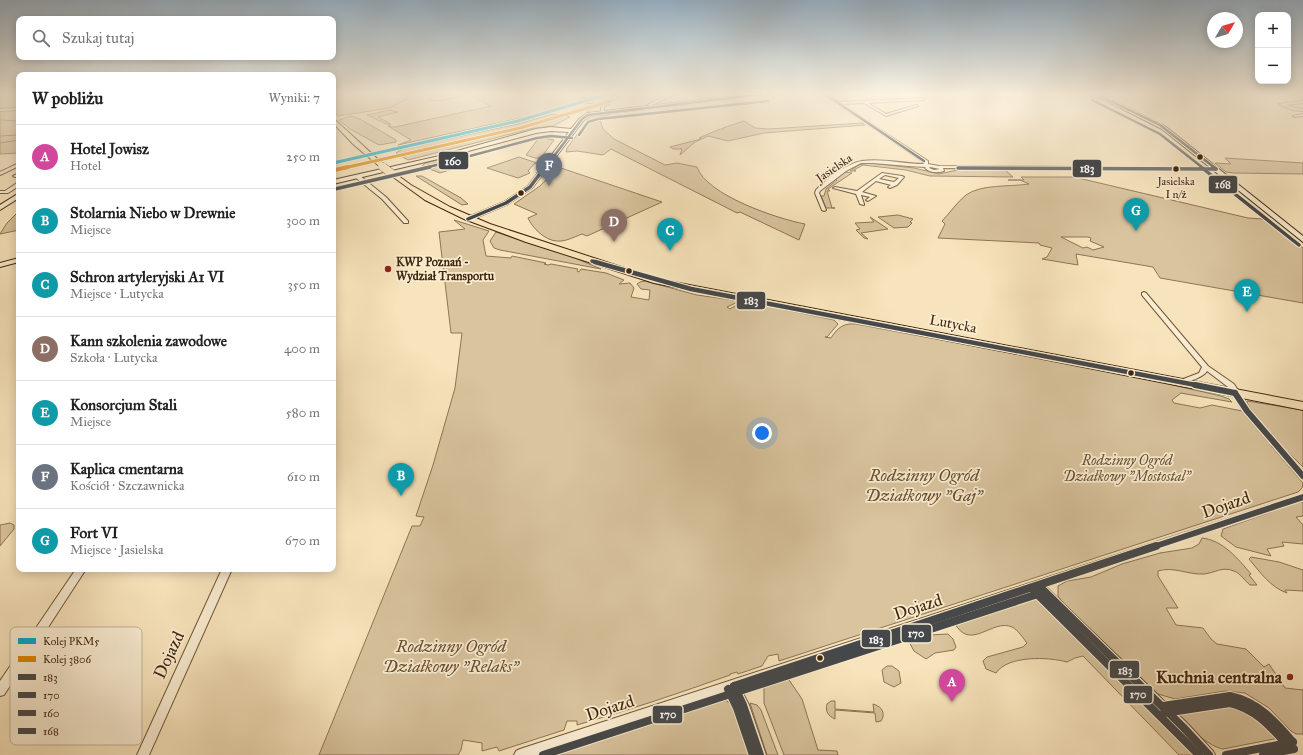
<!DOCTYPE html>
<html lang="pl">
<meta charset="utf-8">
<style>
:root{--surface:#fff;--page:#f6f6f6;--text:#222;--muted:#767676;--line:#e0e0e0;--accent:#8f2418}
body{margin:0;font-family:"IM FELL Great Primer",serif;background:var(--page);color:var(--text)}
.controls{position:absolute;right:12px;top:12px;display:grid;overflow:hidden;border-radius:8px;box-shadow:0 2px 10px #0003}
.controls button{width:36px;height:36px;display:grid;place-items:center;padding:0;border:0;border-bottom:1px solid var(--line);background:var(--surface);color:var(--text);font:20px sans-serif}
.compass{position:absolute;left:1207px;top:12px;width:36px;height:36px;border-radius:50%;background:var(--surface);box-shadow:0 2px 10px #0003;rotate:52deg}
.you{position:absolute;left:762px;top:433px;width:14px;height:14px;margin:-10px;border:3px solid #fff;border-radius:50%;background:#1a73e8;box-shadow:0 0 0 6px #1a73e833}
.badge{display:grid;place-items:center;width:26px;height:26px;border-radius:50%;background:var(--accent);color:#fff;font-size:13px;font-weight:700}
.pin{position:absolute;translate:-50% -33px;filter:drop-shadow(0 1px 2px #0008)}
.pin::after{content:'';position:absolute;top:21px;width:14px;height:12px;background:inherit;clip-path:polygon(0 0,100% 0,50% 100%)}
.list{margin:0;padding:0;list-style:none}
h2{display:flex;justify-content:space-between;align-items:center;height:52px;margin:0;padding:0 16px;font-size:17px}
h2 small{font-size:13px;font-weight:400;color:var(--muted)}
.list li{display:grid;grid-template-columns:26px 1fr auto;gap:12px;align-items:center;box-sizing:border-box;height:64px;padding:0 16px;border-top:1px solid var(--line)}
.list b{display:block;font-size:15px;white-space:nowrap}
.list p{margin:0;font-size:13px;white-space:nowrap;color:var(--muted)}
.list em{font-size:13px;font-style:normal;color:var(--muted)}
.icon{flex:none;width:22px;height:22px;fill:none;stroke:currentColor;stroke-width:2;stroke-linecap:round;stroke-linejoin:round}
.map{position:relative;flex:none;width:1303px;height:755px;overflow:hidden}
.search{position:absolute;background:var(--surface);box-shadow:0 2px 10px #0003;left:16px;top:16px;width:320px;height:44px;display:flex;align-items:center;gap:10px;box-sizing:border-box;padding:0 14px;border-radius:8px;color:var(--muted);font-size:15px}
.panel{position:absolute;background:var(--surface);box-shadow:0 2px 10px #0003;left:16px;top:72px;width:320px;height:500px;border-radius:8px}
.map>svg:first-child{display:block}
.green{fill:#d9c49e;stroke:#8d7554;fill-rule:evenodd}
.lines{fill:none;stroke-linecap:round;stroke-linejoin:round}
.stream{stroke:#8a7150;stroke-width:1}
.street-casing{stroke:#6f5636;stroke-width:2}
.secondary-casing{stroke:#412609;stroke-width:2}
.primary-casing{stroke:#412609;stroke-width:2}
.street{fill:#faedd3;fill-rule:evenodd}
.secondary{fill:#faedd3;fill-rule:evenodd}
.primary{fill:#f8e4bc;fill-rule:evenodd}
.primary-bridge-far1-casing{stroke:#412609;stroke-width:7;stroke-linecap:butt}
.primary-bridge-casing{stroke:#412609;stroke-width:9;stroke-linecap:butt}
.primary-bridge-far1{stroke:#f8e4bc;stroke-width:6}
.primary-bridge{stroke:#f8e4bc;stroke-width:8}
.bus-1-far4-casing{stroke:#faedd3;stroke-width:4}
.bus-1-far3-casing{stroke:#faedd3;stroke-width:5.5}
.bus-1-far2-casing{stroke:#faedd3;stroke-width:7}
.bus-1-far1-casing{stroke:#faedd3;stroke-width:9}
.bus-1-casing{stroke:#faedd3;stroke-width:10}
.bus-2-casing{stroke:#faedd3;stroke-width:10}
.bus-3-far1-casing{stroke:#faedd3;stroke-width:4}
.bus-3-casing{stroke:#faedd3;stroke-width:5.5}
.bus-4-far1-casing{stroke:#faedd3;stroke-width:4}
.bus-4-casing{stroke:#faedd3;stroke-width:5.5}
.bus-1-far4{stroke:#45484a;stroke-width:2.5}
.bus-1-far3{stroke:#45484a;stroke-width:3.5}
.bus-1-far2{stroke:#45484a;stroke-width:4.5}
.bus-1-far1{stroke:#45484a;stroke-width:6}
.bus-1{stroke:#45484a;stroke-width:8}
.bus-2{stroke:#45484a;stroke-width:8}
.bus-3-far1{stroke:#45484a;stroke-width:2.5}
.bus-3{stroke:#45484a;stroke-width:3.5}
.bus-4-far1{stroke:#45484a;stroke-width:2.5}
.bus-4{stroke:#45484a;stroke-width:3.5}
.rail-1-casing{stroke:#faedd3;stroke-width:4.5}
.rail-2-far1-casing{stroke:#faedd3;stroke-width:4.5}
.rail-2-casing{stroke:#faedd3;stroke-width:6}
.rail-1{stroke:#00a9ce;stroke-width:3}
.rail-2-far1{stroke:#e28401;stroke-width:3}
.rail-2{stroke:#e28401;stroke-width:4}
.bus-dot{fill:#412609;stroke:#faedd3;stroke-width:1.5}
.poi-dot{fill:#8f2418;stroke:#faedd3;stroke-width:1.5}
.labels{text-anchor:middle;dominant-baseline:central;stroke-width:3.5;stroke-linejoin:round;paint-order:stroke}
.far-bus-label{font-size:11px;fill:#412609;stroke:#faedd3}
.far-street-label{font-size:12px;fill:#412609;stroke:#faedd3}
.far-poi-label{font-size:12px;font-weight:bold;fill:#412609;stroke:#faedd3;text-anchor:start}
.street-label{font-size:14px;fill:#412609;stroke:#faedd3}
.park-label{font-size:14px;font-style:italic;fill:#674e2e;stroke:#faedd3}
.near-park-label{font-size:17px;font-style:italic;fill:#674e2e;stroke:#faedd3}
.near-street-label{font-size:17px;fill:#412609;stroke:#faedd3}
.near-poi-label{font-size:17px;font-weight:bold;fill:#412609;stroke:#faedd3;text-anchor:end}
.key{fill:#faedd3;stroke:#c2b196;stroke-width:1}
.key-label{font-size:11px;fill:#412609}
.line-badge{stroke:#faedd3;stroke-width:1.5}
.badge-label{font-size:11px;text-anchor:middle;font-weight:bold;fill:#fff}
</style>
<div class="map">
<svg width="1303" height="755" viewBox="0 0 1303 755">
<rect width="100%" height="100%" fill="#f8e4bc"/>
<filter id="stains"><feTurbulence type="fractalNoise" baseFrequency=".005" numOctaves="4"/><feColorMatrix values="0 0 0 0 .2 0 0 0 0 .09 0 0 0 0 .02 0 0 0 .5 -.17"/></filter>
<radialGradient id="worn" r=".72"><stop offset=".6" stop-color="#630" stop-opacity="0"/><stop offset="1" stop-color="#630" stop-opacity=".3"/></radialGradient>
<g class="green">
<path d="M 0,94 L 19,94 L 19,108 L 0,109 Z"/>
<path d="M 333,94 L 405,94 L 409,98 L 390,108 L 338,116 L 333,112 Z"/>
<path d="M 430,94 L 470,94 L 440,101 L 428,100 Z"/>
<path d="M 485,94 L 605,94 L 534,115 L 398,145 L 411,140 L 388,126 L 395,127 L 491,106 L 473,97 Z"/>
<path d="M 19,109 L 19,153 L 0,154 L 0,111 Z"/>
<path d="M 390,110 L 398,112 L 378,117 L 391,124 L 389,125 L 367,115 Z"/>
<path d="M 553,114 L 570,117 L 553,126 L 534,128 L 408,160 L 396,153 L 404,148 L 518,124 Z"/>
<path d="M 611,114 L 599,118 L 603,129 L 614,139 L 665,165 L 677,163 L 697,167 C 706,195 778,219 805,224 L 799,240 L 740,212 L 737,213 L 611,149 L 603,155 L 577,151 L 566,152 L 567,148 L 591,116 Z"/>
<path d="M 351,116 L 360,119 L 396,140 L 396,142 L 379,145 L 350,129 L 339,120 Z"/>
<path d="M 744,121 L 755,128 L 768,129 L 862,123 L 865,125 L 764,133 L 728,141 L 708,136 L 695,142 L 680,155 L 682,149 L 673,149 L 670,147 L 701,139 L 699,138 L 720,129 L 724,129 L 723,128 Z"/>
<path d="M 544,138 L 554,140 L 541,158 L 535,158 L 526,155 L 538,139 Z"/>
<path d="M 519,157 L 537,163 L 534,164 L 528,171 L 530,173 L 518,178 L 487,168 Z"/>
<path d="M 1225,158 L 1303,163 L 1303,174 L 1233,173 L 1226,172 L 1215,163 L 1231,164 Z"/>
<path d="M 442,159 L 462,166 L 440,173 L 422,166 L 425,163 Z"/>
<path d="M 869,163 L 914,168 L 939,174 L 962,169 L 1001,169 L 1005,170 L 1013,177 L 930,176 L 906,170 L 863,165 L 854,170 L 856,171 L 850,171 L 859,165 Z"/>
<path d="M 558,167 L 662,202 L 587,236 L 582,234 C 574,237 565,242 557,241 C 546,241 532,228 528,218 L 537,214 L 514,204 L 540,186 Z"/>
<path d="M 845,172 L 852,173 L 828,189 L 830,191 L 827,191 L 832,208 L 835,208 L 826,208 L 821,196 L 824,196 L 826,189 L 837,180 L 834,179 Z"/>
<path d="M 416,176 L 422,176 L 461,198 L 468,204 L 462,205 Z"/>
<path d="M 1021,177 L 1074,177 L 1248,218 L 1263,219 L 1303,248 L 1303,303 L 1160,278 L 1153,267 L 1076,254 L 1078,265 L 1042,259 L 1047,257 L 1052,248 L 1040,245 L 1039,243 L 938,238 L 945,224 L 942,221 C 950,213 957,202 966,195 C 981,184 1009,187 1029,184 L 1020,180 L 1008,180 L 1024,180 ZM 1061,237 L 1088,237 L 1091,238 L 1090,241 L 1104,247 L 1093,250 L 1087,247 L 1083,248 Z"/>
<path d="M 19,211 L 19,230 L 0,234 L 7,223 Z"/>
<path d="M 898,215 L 913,219 L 910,222 L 912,223 L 908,227 L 894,228 L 878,217 Z"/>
<path d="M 870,217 L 888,229 L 861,233 L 868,239 L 864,238 L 856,230 L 860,229 L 855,223 L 874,222 Z"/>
<path d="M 454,220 L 489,231 L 483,240 L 486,256 L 511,258 L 512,256 L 546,263 L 544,264 L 548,265 L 551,264 L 578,269 L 577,271 L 579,272 L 581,269 L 606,273 L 624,280 L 619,284 L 630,283 L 634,288 L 631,297 L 649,300 L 650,290 L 641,289 L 637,284 L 640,282 L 645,281 L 697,295 L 740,301 L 727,307 L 730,309 L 743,301 L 834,320 L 838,324 L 827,337 L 825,337 L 831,338 C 838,327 844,323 856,324 L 1138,377 L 1221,396 L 1229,399 L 1232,402 L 1186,394 L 1181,393 L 1172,400 L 1174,403 L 1200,408 L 1212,405 L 1242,411 L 1303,483 L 1302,488 L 1298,492 L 779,661 L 778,654 L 768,656 L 762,666 L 738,674 L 737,672 L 730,674 L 730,675 C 680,693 629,710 577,725 L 577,721 L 567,721 L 564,730 L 499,751 L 497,747 L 482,751 L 482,743 L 463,740 L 461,750 L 458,755 L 319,755 L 412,526 L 420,526 L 424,517 L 416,516 L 433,465 L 455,388 L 462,333 L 451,333 L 439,232 L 465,229 Z"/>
<path d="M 496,232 L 573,257 L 601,269 L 500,250 L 494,248 L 490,241 Z"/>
<path d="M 1247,401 L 1303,410 L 1303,467 C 1293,457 1246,412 1247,401 Z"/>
<path d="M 1299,502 L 1303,502 L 1303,516 L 1296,517 L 1303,525 L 1303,544 L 1282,542 L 1284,546 L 1267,549 L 1271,556 L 1236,547 L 1221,536 L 1223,529 Z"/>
<path d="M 10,523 L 14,525 L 14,529 L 0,546 L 0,525 Z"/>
<path d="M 1202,538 C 1223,540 1239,560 1251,574 L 1249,575 L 1257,585 L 1250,585 C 1245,581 1240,573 1234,571 C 1222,566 1215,573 1204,574 C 1188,575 1173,566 1158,571 L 1158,576 L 1178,608 L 1166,608 L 1176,625 L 1203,628 L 1211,639 L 1217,644 L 1246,649 L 1264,667 L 1269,664 L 1285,688 L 1303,690 L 1303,734 L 1296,734 L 1291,731 L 1269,708 L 1245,693 L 1225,691 L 1175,699 L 1158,694 L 1064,604 L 1058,596 L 1058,586 L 1067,581 L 1091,577 L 1122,564 L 1160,553 L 1192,548 L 1199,544 Z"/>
<path d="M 1251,557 L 1279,562 L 1303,570 L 1303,591 L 1285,590 L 1287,593 C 1270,587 1260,572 1249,559 Z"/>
<path d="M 1034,598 L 1047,602 L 1056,610 L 1164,717 L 1199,755 L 1179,755 L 1083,656 L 1075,658 L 1067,662 C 1049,657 1008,655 996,673 L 986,669 L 983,661 L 987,657 L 1023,647 L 1027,643 C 1023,638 1018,630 1012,627 C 992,618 970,653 954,622 L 1017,601 Z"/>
<path d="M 921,633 L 929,635 L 948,634 L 953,639 L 956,647 L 954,650 L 935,653 L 926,659 L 914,651 L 908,640 L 909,637 Z"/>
<path d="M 887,666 L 892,666 L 899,671 L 901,683 L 894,687 L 884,682 L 882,670 Z"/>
<path d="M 785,674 L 802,699 L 818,750 L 837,751 L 838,755 L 784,755 L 764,703 L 764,681 Z"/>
<path d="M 716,698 C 743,700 747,734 754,755 L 546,755 L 546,753 Z"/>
<path d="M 1233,700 C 1250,701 1278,717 1278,737 L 1274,739 L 1223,749 C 1211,748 1181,723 1177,712 L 1179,710 Z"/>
<path d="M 831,701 L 835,701 L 835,709 L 874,712 L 873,704 C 880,706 884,710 883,717 L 881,721 L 876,722 L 875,713 L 835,710 L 835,719 C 828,716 825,711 827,704 Z"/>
<path d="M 750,703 L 757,705 L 761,710 L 778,755 L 767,755 Z"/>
</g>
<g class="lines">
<g class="stream">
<path d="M 581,102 L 578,101 L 585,98 L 583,94"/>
<path d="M 586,103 L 594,104 L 592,107"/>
<path d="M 587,112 L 595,107"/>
<path d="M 0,120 L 19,121"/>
<path d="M 0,136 L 19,135"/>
<path d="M 0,143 L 19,140"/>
</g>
<defs>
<g id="street">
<path d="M 618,94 L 622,94 L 604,107 L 604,112 L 601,113 L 601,106 Z"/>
<path d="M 670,94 L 675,94 L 650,106 L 647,105 Z"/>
<path d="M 823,94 L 827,94 L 838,102 L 925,98 L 924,100 L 868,103 L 886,114 L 916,105 L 918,106 L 886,116 L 864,103 L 841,104 L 928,161 L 928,164 L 939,166 L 1216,168 L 1218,169 L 1216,170 L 943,168 L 944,171 C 937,173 930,173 925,168 L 926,167 L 908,166 L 873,163 L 861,163 L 846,171 L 820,191 L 819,193 L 826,210 L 824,211 L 822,210 L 815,193 L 816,190 C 826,179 848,163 862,161 C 882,158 904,164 924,164 L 922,161 ZM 930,167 L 940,169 L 934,170 L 929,168 Z"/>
<path d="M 1303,101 L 1303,103 L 1286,105 L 1295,108 L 1303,109 L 1303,111 L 1293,110 L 1279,104 Z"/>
<path d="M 19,108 L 19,110 L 0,111 L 0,109 Z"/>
<path d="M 1303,114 L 1303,116 L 1295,117 L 1293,116 Z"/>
<path d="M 19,163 L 19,166 L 0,175 L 0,172 Z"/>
<path d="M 19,173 L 19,176 L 15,177 L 13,176 Z"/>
<path d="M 882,173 L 902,176 L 904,177 L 897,185 L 890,188 L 888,187 L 891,185 L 876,181 L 862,192 L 876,196 L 868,201 L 866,200 L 870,197 L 861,195 L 864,204 L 864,205 L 860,204 L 856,194 L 833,188 L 835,187 L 857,191 ZM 885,175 L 899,178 L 894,182 L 879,179 Z"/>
<path d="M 355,175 L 359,175 L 386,197 L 408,221 L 408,223 L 404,223 L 382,199 L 355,177 Z"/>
<path d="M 17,183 L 19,183 L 19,186 L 8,193 L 0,193 L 0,191 L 5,191 Z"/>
<path d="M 1144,292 L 1146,293 L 1208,366 L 1234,384 L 1250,409 L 1303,471 L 1303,479 L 1300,478 L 1244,413 L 1228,387 L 1207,371 C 1204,377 1185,384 1178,383 L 1176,382 L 1178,381 L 1199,373 L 1202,367 L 1142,295 L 1142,293 Z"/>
<path d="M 1303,494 L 1303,500 L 1045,586 L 1187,723 L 1213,751 L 1215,755 L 1201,755 L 1179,731 L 1036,589 L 740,688 L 749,705 L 766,755 L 754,755 L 738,706 L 731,691 L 538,755 L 514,755 L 516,751 L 520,749 Z"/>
<path d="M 76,569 L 86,569 L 4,695 L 0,696 L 0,681 Z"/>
<path d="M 222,569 L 232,569 L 149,755 L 137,755 Z"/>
</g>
<g id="secondary">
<path d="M 752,94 L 769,94 L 589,116 L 584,120 L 532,188 L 508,204 L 468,221 L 465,219 L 466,218 L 504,202 L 528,186 L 569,132 L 551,131 L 536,133 L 438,159 L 333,184 L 333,180 L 435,157 L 536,129 L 551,127 L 571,129 L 580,118 L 588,113 Z"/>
<path d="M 1093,94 L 1099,94 L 1166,127 L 1303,236 L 1303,242 L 1162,129 Z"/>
<path d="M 19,193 L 19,198 L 0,210 L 0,205 Z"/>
<path d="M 19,258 L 19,262 L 0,267 L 0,263 Z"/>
</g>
<g id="primary">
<path d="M 333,118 L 383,164 L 383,166 L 379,166 L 353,144 L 333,123 Z"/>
<path d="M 389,172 L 393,172 L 411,185 L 450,207 L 490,224 L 658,279 L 1303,402 L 1303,410 L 654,283 L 526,242 L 464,219 L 425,200 L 389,174 Z"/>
</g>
</defs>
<use href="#street" class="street-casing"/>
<use href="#secondary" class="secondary-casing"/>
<use href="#primary" class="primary-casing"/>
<use href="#street" class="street"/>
<use href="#secondary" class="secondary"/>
<use href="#primary" class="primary"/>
<defs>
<path id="primary-bridge-far1" d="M 381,165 L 385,168"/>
<path id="primary-bridge" d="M 383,167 L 391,173"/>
</defs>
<use href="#primary-bridge-far1" class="primary-bridge-far1-casing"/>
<use href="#primary-bridge" class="primary-bridge-casing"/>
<use href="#primary-bridge-far1" class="primary-bridge-far1"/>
<use href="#primary-bridge" class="primary-bridge"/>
<defs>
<g id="bus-1-far4">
<path d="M 825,94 L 924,161"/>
<path d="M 1096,94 L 1160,125 L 1215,168"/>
<path d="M 545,168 L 582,119 L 588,115 L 764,94"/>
</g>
<g id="bus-1-far3">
<path d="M 1213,167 L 1216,169"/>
<path d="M 958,168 L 1216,169"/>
<path d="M 468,219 L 506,203 L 530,187 L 545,167"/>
<path d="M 592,261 L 599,263"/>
</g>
<path id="bus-1-far2" d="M 595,262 L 691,289 L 1201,386"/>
<g id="bus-1-far1">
<path d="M 1195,385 L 1235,393"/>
<path d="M 1235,393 L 1247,411 L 1303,476"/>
<path d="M 1153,547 L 1303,497"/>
</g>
<g id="bus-1">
<path d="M 1039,586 L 1183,727 L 1209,755"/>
<path d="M 734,686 L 1156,546"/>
<path d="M 734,686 L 743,705 L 760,755"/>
<path d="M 1163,706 L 1230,696 C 1258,702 1275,721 1293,742"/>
<path d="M 1226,755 L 1293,742"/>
</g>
<g id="bus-2">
<path d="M 1034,591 L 1199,755"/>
<path d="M 728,689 L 737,708 L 753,755"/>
<path d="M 1164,713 L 1230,703 C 1256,709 1271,727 1288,746"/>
<path d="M 543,755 L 1041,593"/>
<path d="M 1263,755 L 1294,749"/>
</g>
<g id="bus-3-far1">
<path d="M 579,135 L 588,122 L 598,119 L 768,101"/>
<path d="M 425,168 L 537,138 L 551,136 L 572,138"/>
</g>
<path id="bus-3" d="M 335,189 L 430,167"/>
<path id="bus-4-far1" d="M 1092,100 L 1160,134 L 1203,168"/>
<path id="bus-4" d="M 1201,167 L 1299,245"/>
</defs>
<use href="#bus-1-far4" class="bus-1-far4-casing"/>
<use href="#bus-1-far3" class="bus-1-far3-casing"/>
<use href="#bus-1-far2" class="bus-1-far2-casing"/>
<use href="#bus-1-far1" class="bus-1-far1-casing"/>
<use href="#bus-1" class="bus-1-casing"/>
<use href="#bus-2" class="bus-2-casing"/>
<use href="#bus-3-far1" class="bus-3-far1-casing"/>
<use href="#bus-3" class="bus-3-casing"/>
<use href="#bus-4-far1" class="bus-4-far1-casing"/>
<use href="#bus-4" class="bus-4-casing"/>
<use href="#bus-1-far4" class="bus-1-far4"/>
<use href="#bus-1-far3" class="bus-1-far3"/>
<use href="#bus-1-far2" class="bus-1-far2"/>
<use href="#bus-1-far1" class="bus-1-far1"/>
<use href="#bus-1" class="bus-1"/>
<use href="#bus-2" class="bus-2"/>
<use href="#bus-3-far1" class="bus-3-far1"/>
<use href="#bus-3" class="bus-3"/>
<use href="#bus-4-far1" class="bus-4-far1"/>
<use href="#bus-4" class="bus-4"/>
<defs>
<path id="rail-1" d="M 333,163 L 518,121 L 608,94"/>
<path id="rail-2-far1" d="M 344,168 L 520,128 L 611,101"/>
<path id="rail-2" d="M 335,170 L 348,167"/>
</defs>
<use href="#rail-1" class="rail-1-casing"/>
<use href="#rail-2-far1" class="rail-2-far1-casing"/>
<use href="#rail-2" class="rail-2-casing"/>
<use href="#rail-1" class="rail-1"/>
<use href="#rail-2-far1" class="rail-2-far1"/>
<use href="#rail-2" class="rail-2"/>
</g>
<linearGradient id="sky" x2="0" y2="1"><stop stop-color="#95adbe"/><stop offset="0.47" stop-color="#fcf3e1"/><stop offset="1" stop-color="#fcf3e1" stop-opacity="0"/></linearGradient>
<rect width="1303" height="200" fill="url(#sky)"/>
<g class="bus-dot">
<circle cx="1200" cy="157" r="3.5"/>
<circle cx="1176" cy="169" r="3.5"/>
<circle cx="521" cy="193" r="3.5"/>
<circle cx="629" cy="271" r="3.5"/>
<circle cx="1131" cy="373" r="3.5"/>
<circle cx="820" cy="658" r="3.5"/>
</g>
<g class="poi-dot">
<circle cx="388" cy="269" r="4"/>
<circle cx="1290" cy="677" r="4"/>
</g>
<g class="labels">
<g class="far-bus-label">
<text x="1176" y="181">Jasielska<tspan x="1176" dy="13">I n/ż</tspan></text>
</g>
<g class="far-street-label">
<text transform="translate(834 168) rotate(-34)">Jasielska</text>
</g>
<g class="far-poi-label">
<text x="396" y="262">KWP Poznań -<tspan x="396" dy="14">Wydział Transportu</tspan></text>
</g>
<g class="street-label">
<text transform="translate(953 324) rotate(11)">Lutycka</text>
</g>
<g class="park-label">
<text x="1127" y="460">Rodzinny Ogród<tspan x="1127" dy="16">Działkowy "Mostostal"</tspan></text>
</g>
<g class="near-park-label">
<text x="924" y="475">Rodzinny Ogród<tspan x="924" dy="20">Działkowy "Gaj"</tspan></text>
<text x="451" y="646">Rodzinny Ogród<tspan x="451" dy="20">Działkowy "Relaks"</tspan></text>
</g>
<g class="near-street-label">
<text transform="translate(1226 505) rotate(-19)">Dojazd</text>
<text transform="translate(918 607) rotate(-18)">Dojazd</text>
<text transform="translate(169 655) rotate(-65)">Dojazd</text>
<text transform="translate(610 708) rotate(-18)">Dojazd</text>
</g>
<g class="near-poi-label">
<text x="1282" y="677">Kuchnia centralna</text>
</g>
</g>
<rect x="10" y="627" width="132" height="118" rx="6" class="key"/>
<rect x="18" y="638" width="18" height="6" fill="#00a9ce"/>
<rect x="18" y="656" width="18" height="6" fill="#e28401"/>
<rect x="18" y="674" width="18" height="6" fill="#45484a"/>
<rect x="18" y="692" width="18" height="6" fill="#45484a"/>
<rect x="18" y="710" width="18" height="6" fill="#45484a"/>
<rect x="18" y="728" width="18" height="6" fill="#45484a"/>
<g class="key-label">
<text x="43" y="645">Kolej PKM5</text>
<text x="43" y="663">Kolej 3806</text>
<text x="43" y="681">183</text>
<text x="43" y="699">170</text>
<text x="43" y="717">160</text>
<text x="43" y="735">168</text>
</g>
<g class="line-badge">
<rect x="438" y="151" width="31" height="19" rx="4" fill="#45484a"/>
<rect x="1072" y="159" width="30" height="19" rx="4" fill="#45484a"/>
<rect x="1208" y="175" width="30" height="19" rx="4" fill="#45484a"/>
<rect x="736" y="291" width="30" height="19" rx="4" fill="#45484a"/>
<rect x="901" y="624" width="31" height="19" rx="4" fill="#45484a"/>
<rect x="861" y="629" width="30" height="19" rx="4" fill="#45484a"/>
<rect x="1109" y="660" width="31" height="19" rx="4" fill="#45484a"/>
<rect x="1123" y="685" width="30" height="19" rx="4" fill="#45484a"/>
<rect x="652" y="705" width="31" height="19" rx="4" fill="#45484a"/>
</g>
<g class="badge-label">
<text x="453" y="165">160</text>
<text x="1087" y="172">183</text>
<text x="1223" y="188">168</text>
<text x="751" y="304">183</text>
<text x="916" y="637">170</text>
<text x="876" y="643">183</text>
<text x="1125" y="674">183</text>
<text x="1138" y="698">170</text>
<text x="668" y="718">170</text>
</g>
<rect width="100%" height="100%" filter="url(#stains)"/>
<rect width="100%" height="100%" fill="url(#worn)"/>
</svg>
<div class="controls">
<button>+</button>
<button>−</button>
</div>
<svg class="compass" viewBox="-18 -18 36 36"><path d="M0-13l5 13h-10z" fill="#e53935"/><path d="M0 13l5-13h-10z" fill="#767676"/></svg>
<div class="you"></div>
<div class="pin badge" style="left:952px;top:702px;background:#d1479c">A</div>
<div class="pin badge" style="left:401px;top:496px;background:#0f9aa8">B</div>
<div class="pin badge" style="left:670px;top:251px;background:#0f9aa8">C</div>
<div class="pin badge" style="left:614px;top:242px;background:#8d6e63">D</div>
<div class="pin badge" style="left:1247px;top:312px;background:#0f9aa8">E</div>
<div class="pin badge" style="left:549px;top:186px;background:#6b7280">F</div>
<div class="pin badge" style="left:1136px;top:231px;background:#0f9aa8">G</div>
<div class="search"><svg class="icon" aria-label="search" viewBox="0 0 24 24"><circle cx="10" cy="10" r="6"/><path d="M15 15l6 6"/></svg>Szukaj tutaj</div>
<section class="panel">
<h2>W pobliżu<small>Wyniki: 7</small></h2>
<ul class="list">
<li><span class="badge" style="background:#d1479c">A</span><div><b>Hotel Jowisz</b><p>Hotel</p></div><em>250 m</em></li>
<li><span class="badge" style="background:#0f9aa8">B</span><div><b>Stolarnia Niebo w Drewnie</b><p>Miejsce</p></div><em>300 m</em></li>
<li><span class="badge" style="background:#0f9aa8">C</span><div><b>Schron artyleryjski A1 VI</b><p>Miejsce · Lutycka</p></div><em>350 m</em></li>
<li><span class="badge" style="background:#8d6e63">D</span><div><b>Kann szkolenia zawodowe</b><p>Szkoła · Lutycka</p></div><em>400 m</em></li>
<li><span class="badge" style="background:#0f9aa8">E</span><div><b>Konsorcjum Stali</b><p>Miejsce</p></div><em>580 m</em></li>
<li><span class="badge" style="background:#6b7280">F</span><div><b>Kaplica cmentarna</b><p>Kościół · Szczawnicka</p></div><em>610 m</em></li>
<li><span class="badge" style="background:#0f9aa8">G</span><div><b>Fort VI</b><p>Miejsce · Jasielska</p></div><em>670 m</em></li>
</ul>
</section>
</div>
